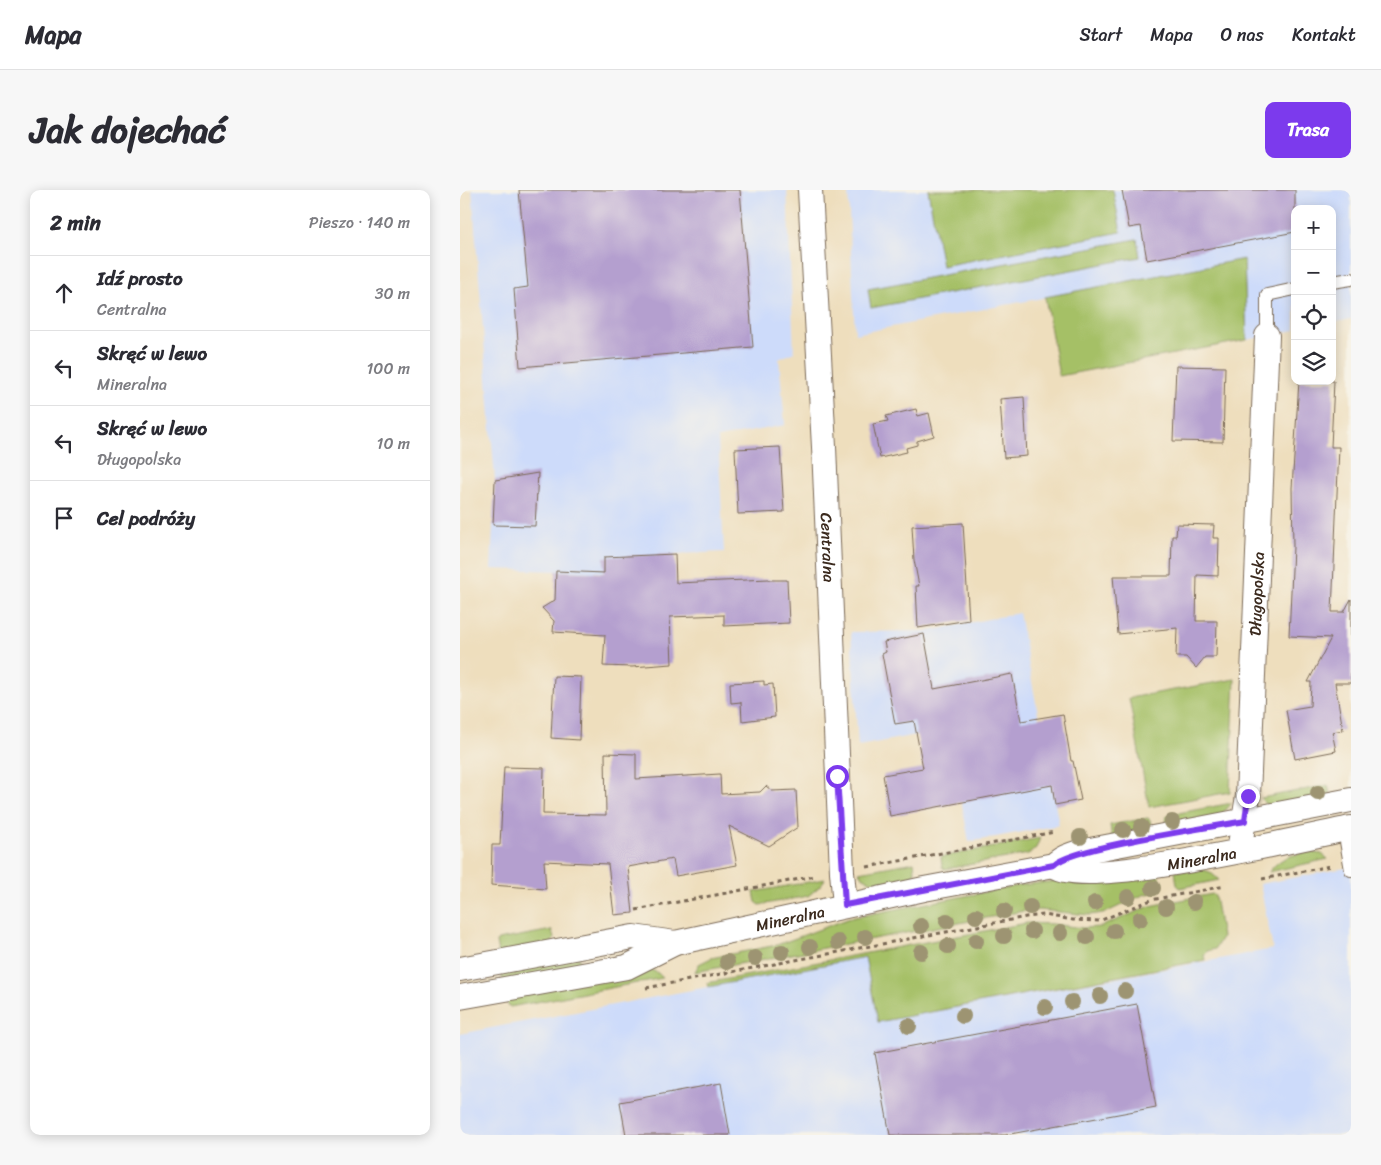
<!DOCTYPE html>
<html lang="pl">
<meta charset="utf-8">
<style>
:root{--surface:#fff;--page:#f7f7f7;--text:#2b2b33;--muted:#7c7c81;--line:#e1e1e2;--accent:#7c3aed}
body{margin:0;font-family:Sriracha,sans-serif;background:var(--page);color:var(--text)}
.controls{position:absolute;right:15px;top:15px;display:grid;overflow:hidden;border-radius:10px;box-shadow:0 2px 12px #0003}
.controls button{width:45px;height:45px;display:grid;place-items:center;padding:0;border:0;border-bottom:1px solid var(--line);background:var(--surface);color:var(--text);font:25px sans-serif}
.stop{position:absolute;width:15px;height:15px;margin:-11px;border:4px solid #7c3aed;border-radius:50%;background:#fff}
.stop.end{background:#7c3aed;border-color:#fff;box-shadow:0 1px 5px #0008}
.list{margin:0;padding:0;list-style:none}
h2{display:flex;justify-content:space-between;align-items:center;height:65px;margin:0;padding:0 20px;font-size:21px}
h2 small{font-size:16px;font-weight:400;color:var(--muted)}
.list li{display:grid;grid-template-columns:32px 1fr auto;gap:15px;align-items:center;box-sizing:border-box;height:75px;padding:0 20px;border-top:1px solid var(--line)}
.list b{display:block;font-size:19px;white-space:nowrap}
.list p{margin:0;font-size:16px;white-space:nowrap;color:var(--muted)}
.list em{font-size:16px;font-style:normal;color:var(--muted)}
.icon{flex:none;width:28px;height:28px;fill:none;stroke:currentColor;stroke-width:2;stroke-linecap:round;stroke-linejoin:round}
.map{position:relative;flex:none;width:891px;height:945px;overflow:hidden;border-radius:10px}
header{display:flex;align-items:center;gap:30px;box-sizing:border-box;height:70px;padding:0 25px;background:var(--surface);border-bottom:1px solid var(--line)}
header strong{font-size:24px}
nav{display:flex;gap:28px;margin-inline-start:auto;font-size:18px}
.intro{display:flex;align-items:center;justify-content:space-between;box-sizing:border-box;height:120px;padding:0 30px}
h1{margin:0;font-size:35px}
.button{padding:12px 22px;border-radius:10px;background:var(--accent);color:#fff;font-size:18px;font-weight:700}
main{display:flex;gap:30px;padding:0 30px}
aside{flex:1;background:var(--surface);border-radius:10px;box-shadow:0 2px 12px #0003}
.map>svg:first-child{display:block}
.built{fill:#cddbfa}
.green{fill:#a5c066;stroke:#707542}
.building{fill:#b49fcf}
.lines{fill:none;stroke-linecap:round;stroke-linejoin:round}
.lane-casing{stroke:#7a6956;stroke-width:14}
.street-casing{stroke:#7a6956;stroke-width:26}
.path{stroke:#7a6956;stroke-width:3;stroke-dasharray:4 4;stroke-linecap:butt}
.lane{stroke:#fff;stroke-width:12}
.street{stroke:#fff;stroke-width:24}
.tree{fill:#9d9472}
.route{stroke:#7c3aed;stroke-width:6}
.labels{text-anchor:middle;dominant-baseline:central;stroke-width:5;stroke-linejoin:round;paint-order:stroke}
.street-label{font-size:16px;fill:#3b2a1e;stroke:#f7f3e8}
</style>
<header>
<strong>Mapa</strong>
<nav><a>Start</a><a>Mapa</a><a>O nas</a><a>Kontakt</a></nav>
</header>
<div class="intro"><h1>Jak dojechać</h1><a class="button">Trasa</a></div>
<main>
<aside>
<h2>2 min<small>Pieszo · 140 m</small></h2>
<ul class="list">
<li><svg class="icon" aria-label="ahead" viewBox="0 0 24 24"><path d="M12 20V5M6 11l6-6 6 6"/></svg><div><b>Idź prosto</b><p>Centralna</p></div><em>30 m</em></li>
<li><svg class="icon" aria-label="left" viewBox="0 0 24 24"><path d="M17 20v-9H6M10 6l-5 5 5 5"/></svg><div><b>Skręć w lewo</b><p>Mineralna</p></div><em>100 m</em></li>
<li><svg class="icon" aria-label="left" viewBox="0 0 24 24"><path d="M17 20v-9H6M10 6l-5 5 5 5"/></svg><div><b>Skręć w lewo</b><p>Długopolska</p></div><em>10 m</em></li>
<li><svg class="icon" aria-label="arrive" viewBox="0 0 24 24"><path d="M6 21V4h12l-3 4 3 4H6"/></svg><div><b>Cel podróży</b></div></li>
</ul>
</aside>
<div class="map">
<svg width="891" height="945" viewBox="0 0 891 945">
<rect width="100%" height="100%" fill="#f7f3e8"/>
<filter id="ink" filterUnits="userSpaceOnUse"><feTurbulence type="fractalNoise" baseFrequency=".02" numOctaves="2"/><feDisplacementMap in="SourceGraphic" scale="10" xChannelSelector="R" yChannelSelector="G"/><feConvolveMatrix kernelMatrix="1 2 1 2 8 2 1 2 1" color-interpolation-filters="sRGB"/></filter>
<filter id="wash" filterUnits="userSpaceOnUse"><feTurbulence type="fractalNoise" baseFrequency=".0096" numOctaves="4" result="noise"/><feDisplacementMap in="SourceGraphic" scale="20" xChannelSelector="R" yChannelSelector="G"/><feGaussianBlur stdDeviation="1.12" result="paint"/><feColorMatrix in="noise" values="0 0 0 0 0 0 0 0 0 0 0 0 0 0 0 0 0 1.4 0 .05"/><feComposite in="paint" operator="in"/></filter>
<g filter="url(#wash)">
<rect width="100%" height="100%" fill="#eedebd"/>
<g class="built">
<path d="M 12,0 L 327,0 L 334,162 L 319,169 L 325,235 L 258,248 L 264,362 L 167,366 L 168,383 L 31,379 L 35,290 Z"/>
<path d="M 388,0 L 891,0 L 891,129 L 872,133 L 872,19 L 835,19 L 835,140 L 787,150 L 784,69 L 395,144 Z"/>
<path d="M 559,423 L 599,635 L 509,652 L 488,539 L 398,556 L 391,442 L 469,441 Z"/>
<path d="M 891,677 L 891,945 L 0,945 L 0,844 L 406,767 L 419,832 L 813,759 L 800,694 Z"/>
</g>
<g class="green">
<path d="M 468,0 L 653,0 L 661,42 L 482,76 Z"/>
<path d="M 677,49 L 680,67 L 411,118 L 408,99 Z"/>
<path d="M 784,69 L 787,150 L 599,186 L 585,107 Z"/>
<path d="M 775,489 L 770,602 L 689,617 L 669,508 Z"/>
<path d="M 868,595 L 870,604 L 810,617 L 805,614 L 801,608 Z"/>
<path d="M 772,613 L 759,627 L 708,638 L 706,628 L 708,625 Z"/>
<path d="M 688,628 L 690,630 L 692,641 L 652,648 L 650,635 Z"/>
<path d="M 580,648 L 576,658 L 569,664 L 485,679 L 482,677 L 481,667 Z"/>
<path d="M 847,662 L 862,664 L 868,669 L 809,682 C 819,668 831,665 847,662 Z"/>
<path d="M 454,672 L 455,681 L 453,686 C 436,689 410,700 399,682 Z"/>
<path d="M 744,680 L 750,682 L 759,690 L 720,698 L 717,695 L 715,681 Z"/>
<path d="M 698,683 L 701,699 L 699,701 L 683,705 L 647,722 L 637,724 L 629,725 L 579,720 L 564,721 L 235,782 L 239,774 L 251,768 L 317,755 L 390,728 L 562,695 L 615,689 Z"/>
<path d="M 365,689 L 360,696 L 348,706 L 300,715 L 296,712 L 294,702 Z"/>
<path d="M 752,704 L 755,706 L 762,747 L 755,759 L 747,761 L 744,765 L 745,770 L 418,832 L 405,767 L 248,797 L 247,793 L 567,733 L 593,734 L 623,738 L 640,737 L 690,716 Z"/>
<path d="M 92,740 L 94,749 L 91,754 L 38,764 L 36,752 L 38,750 Z"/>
<path d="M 119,767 L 121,775 L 43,792 L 40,779 Z"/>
<path d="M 189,779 L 198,783 L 203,788 L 50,817 L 47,814 L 46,806 Z"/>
</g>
<g id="blocks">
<g class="building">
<path d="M 59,0 L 280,0 L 293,157 L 60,177 L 54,99 L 68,97 Z"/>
<path d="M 662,0 L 835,0 L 835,42 L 687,70 L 681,36 L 669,38 Z"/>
<path d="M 716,176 L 765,177 L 763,252 L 713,251 Z"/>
<path d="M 839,191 L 874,191 L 871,257 L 879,257 L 872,422 L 884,422 L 891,409 L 891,493 L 875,493 L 883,540 L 872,542 L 876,561 L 835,569 L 826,520 L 850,516 L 851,492 L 848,492 L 871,448 L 829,446 L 833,357 L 832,298 Z"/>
<path d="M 564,207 L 567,266 L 544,268 L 540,209 Z"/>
<path d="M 456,219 L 458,226 L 469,223 L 474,246 L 457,251 L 457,255 L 446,258 L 447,262 L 420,268 L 413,234 L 428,231 L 426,226 Z"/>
<path d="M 320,257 L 324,322 L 278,324 L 275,259 Z"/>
<path d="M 78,283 L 75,336 L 33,335 L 35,290 Z"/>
<path d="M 503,333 L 509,430 L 458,438 L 456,396 L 459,396 L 454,370 L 452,336 Z"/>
<path d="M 717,334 L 754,335 L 753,348 L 759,348 L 758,386 L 737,385 L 736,431 L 757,431 L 756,467 L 745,467 L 736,478 L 726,467 L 716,467 L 717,438 L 658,444 L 653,386 L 711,386 L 712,346 L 716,346 Z"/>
<path d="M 215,364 L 216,393 L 309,389 L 309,390 L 327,390 L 329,433 L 264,436 L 264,425 L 210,427 L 212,474 L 172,477 L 143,476 L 145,445 L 93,442 L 94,431 L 82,418 L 95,410 L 96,381 L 144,383 L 144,367 Z"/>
<path d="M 464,444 L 474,499 L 552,484 L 561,531 L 603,524 L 611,571 L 613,571 L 621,610 L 595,615 L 592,595 L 430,626 L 423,585 L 463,578 L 454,531 L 435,534 L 422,464 L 426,462 L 424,452 Z"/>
<path d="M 94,486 L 121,487 L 119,550 L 91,548 Z"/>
<path d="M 304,491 L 304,495 L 313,494 L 315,527 L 282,531 L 281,512 L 271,513 L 270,493 Z"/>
<path d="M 145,563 L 176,564 L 176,589 L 260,584 L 261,604 L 300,602 L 306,596 L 312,601 L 336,600 L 338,637 L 309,656 L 269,636 L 277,675 L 216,686 L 213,669 L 168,677 L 173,723 L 154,725 L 148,674 L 84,671 L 86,699 L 31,695 L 32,655 L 40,655 L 44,577 L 84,578 L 83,624 L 146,625 Z"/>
<path d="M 677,814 L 696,917 L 545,945 L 430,945 L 415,863 Z"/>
<path d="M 261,893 L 270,945 L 166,945 L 160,912 Z"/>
</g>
</g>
</g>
<g filter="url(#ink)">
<use href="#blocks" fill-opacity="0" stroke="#7a6956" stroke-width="1"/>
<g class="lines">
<defs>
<g id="lane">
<path d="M 872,92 L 891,89"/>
<path d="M 807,146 L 807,105 L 835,99"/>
<path d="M 884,640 L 891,680"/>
</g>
<g id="street">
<path id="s1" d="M 350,0 L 364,257 L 382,682 L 385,715"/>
<path id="s2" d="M 779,661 L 788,606 L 807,146"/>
<path id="s3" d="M 594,675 C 620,701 846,647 891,638"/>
<path d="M 0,779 L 173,747 L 215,753"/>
<path id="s4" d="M 0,807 L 167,777 L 215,753 L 464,699 L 594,675 C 605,663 626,661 641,658 L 891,610"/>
</g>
</defs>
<use href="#lane" class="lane-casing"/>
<use href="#street" class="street-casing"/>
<g class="path">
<path d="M 407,677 L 595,642"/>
<path d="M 802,689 L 870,676"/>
<path d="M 176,720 L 356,686"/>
<path d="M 186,798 L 566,727 L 584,725 L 613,730 L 639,731 L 691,710 L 765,696"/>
</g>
<use href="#lane" class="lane"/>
<use href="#street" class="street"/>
</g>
<g class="tree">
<circle cx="858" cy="603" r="8"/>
<circle cx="712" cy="632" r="8"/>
<circle cx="681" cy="637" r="8"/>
<circle cx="663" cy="640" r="8"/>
<circle cx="620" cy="647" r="8"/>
<circle cx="693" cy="698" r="8"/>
<circle cx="668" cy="707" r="8"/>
<circle cx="734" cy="712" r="8"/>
<circle cx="635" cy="713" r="8"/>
<circle cx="570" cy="717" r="8"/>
<circle cx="706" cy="717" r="8"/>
<circle cx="544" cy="721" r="8"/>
<circle cx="516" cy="726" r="8"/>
<circle cx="680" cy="729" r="8"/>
<circle cx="487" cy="731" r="8"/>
<circle cx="461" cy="736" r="8"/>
<circle cx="572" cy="741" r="8"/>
<circle cx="654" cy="741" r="8"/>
<circle cx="600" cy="743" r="8"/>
<circle cx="544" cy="746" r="8"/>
<circle cx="405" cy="747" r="8"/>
<circle cx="627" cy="747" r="8"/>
<circle cx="516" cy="751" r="8"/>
<circle cx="378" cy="752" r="8"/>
<circle cx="488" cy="756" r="8"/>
<circle cx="350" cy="757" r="8"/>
<circle cx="322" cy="762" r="8"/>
<circle cx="461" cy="762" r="8"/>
<circle cx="295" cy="768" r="8"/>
<circle cx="267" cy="772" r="8"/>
<circle cx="665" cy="801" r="8"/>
<circle cx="640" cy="806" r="8"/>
<circle cx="612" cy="812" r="8"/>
<circle cx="585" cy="817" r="8"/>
<circle cx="503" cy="826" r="8"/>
<circle cx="449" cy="836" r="8"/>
</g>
</g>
<g class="lines" filter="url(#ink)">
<path class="route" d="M 377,586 L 385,715 L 594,675 C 611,657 752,637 785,631 L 788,606"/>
</g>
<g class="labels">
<g class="street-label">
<text stroke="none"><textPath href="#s1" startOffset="358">Centralna</textPath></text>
<text stroke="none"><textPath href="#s2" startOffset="258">Długopolska</textPath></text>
<text stroke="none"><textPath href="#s3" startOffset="150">Mineralna</textPath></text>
<text stroke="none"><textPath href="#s4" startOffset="341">Mineralna</textPath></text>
</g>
</g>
</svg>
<div class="controls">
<button>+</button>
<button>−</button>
<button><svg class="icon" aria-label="locate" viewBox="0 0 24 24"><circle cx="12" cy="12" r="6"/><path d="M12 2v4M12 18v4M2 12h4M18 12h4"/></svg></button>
<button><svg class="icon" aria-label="layers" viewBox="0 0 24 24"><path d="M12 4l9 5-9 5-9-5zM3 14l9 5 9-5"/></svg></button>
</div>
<div class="stop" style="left:377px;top:586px"></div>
<div class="stop end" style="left:788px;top:606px"></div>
</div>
</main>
